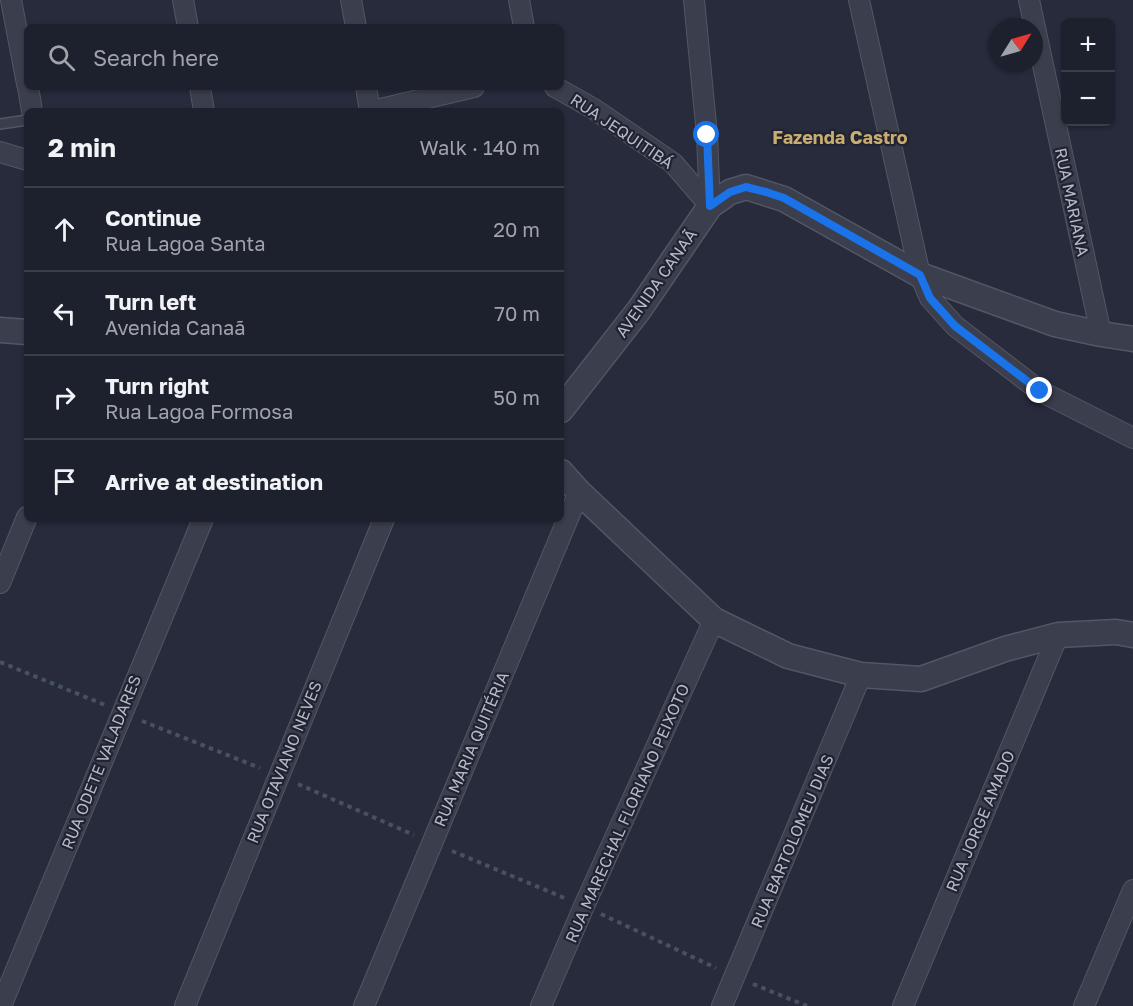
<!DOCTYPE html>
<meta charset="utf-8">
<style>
:root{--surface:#1d202d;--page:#2a2d39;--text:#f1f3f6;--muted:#a0a3aa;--line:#3b3e49}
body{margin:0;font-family:"Golos Text",sans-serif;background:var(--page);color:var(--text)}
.controls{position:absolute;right:18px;top:18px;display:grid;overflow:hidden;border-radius:9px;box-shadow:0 2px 4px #0004}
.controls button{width:54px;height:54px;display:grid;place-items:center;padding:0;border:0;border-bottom:2px solid var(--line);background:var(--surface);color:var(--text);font:30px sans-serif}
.compass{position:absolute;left:989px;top:18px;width:54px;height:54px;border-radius:50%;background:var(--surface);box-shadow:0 2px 4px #0004;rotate:53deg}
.stop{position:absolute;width:18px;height:18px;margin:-14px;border:4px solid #1a73e8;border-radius:50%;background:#fff}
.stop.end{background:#1a73e8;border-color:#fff;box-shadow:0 2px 6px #0008}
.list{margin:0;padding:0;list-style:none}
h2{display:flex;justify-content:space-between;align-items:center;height:78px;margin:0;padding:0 24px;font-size:26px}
h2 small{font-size:20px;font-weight:400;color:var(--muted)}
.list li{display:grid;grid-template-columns:39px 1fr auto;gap:18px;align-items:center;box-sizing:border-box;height:84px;padding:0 24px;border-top:2px solid var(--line)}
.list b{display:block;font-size:22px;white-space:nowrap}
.list p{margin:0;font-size:20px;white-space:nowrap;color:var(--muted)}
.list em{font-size:20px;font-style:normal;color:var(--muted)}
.icon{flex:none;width:33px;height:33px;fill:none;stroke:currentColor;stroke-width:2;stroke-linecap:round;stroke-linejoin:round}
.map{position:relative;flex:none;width:1133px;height:1006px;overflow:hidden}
.search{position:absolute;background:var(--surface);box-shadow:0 2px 4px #0004;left:24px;top:24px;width:540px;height:66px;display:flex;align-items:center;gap:15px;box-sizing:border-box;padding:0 21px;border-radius:9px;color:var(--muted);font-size:22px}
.panel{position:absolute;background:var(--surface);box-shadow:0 2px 4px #0004;left:24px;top:108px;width:540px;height:414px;border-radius:9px}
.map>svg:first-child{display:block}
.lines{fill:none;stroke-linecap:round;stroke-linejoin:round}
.service-casing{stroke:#535664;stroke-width:12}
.minor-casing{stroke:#535664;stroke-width:22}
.tertiary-casing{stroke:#535664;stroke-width:27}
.path{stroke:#47535a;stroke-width:4;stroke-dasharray:4.5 4.5;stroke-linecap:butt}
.service{stroke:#3b3e4c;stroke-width:9}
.minor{stroke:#3b3e4c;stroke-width:20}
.tertiary{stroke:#3b3e4c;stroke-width:24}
.route{stroke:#1a73e8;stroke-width:8}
.labels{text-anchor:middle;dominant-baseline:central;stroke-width:4.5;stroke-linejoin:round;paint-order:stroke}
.street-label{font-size:16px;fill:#b7b9c7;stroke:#202331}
.neighbourhood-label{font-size:18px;font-weight:bold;fill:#c9ac70;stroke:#202331}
</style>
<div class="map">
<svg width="1133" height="1006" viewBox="0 0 1133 1006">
<rect width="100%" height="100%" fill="#272b3c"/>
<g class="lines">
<defs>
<path id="service" d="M 0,124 L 27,120"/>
<g id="minor">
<path d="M 11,0 L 27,84"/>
<path d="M 183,0 L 188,27"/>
<path d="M 351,0 L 356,27"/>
<path d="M 519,0 L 524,27"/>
<path d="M 694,0 L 707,135 L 710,206"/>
<path d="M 859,0 L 920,275 L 930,298 L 955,326 L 1040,391 L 1133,438"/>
<path d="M 1029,0 L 1101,334"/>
<path d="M 28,87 L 32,111"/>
<path d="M 200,87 L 204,111"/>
<path d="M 366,87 L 370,111"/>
<path d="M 555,87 L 594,109 L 673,163 L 710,206"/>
<path d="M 372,111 L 474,87"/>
<path d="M 0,152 L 27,160"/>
<path d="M 0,583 L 27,517"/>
<path d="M 1,1006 L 203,519"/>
<path d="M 185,1006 L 384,519"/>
<path d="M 364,1006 L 579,492"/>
<path d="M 541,1006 L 584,906 L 714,620"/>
<path d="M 722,1006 L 861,675"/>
<path d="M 903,1006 L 1058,635"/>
<path d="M 1084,1006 L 1133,890"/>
</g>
<g id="tertiary">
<path d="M 0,330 L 27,332"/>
<path d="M 561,410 L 639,310 L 710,206 L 730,192 L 746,187 L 784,199 L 920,275 L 1055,324 L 1101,334 L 1133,339"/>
<path d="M 561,472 L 579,492 L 714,620 L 788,656 L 861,675 L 921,679 L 1005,649 L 1058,635 L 1116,632 L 1133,635"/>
</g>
</defs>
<use href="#service" class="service-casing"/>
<use href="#minor" class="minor-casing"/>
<use href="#tertiary" class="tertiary-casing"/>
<g class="path">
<path d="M 0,662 L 105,705"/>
<path d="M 142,721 L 260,768"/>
<path d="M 298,784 L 414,835"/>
<path d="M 452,851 L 567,899"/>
<path d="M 601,914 L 716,968"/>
<path d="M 753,984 L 807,1006"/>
</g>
<use href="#service" class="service"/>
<use href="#minor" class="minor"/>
<use href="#tertiary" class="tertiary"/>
</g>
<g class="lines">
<path class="route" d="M 707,135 L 710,206 L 730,192 L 746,187 L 766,192 L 784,198 L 920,275 L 930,298 L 955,326 L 1040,391"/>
</g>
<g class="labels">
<g class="street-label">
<text transform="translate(622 131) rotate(34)">RUA JEQUITIBÁ</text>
<text transform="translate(1072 202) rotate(78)">RUA MARIANA</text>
<text transform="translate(656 283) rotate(-55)">AVENIDA CANAÃ</text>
<text transform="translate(471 749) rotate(-67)">RUA MARIA QUITÉRIA</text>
<text transform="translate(101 762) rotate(-68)">RUA ODETE VALADARES</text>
<text transform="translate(284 762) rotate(-68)">RUA OTAVIANO NEVES</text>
<text transform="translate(627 813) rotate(-66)">RUA MARECHAL FLORIANO PEIXOTO</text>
<text transform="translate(980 821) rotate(-67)">RUA JORGE AMADO</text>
<text transform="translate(792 841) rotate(-67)">RUA BARTOLOMEU DIAS</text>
</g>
<g class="neighbourhood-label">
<text x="840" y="137">Fazenda Castro</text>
</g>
</g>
</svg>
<div class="controls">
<button>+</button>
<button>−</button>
</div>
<svg class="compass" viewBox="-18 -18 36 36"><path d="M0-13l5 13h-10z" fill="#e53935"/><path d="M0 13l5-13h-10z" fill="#a0a3aa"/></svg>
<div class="stop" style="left:707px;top:135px"></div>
<div class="stop end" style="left:1040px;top:391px"></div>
<div class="search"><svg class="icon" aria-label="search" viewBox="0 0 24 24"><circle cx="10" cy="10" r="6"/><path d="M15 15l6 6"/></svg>Search here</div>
<section class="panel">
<h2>2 min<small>Walk · 140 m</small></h2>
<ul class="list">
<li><svg class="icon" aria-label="ahead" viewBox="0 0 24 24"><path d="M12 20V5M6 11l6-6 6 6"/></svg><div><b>Continue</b><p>Rua Lagoa Santa</p></div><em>20 m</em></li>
<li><svg class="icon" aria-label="left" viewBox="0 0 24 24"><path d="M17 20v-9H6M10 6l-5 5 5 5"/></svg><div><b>Turn left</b><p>Avenida Canaã</p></div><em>70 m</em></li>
<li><svg class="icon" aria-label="right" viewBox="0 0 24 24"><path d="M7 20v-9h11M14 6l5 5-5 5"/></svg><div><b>Turn right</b><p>Rua Lagoa Formosa</p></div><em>50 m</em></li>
<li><svg class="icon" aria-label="arrive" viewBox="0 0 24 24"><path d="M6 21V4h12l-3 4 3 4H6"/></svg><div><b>Arrive at destination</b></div></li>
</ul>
</section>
</div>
